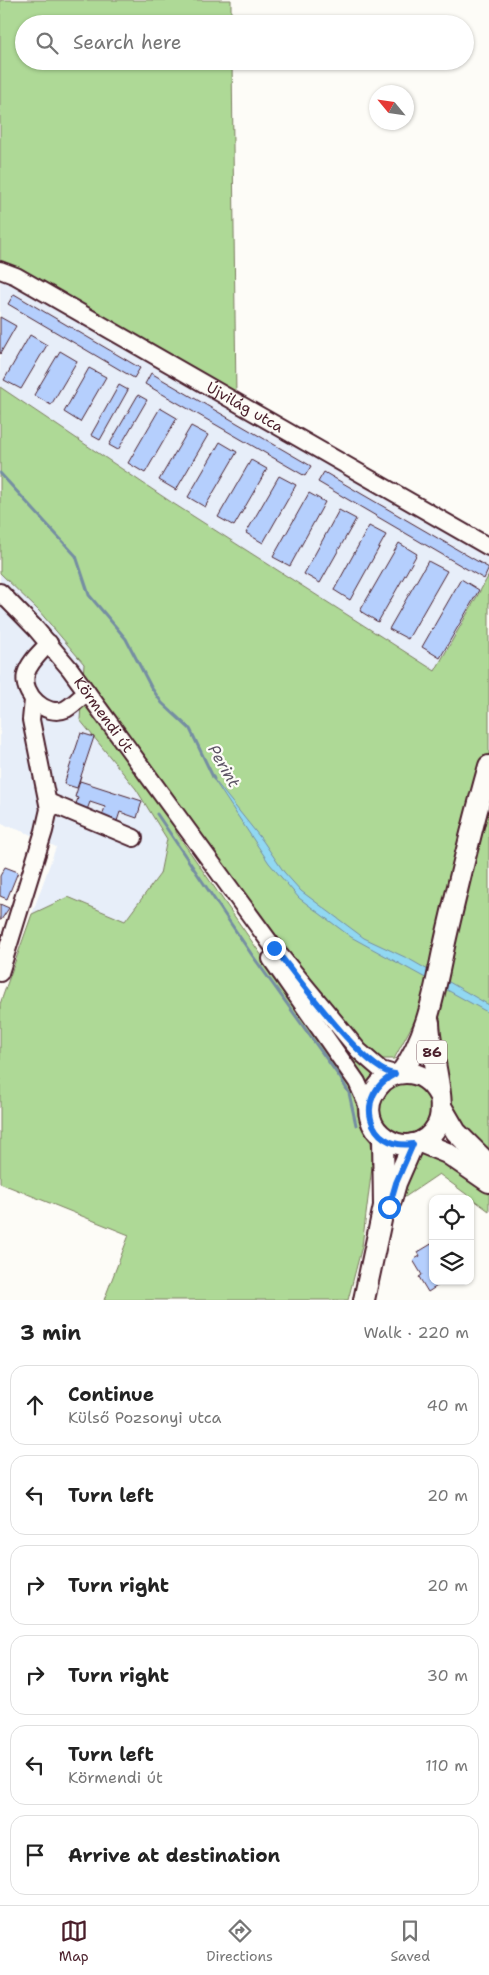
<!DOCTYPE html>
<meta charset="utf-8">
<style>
:root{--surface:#fff;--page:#f6f6f6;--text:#222;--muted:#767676;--line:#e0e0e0;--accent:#4a1f2b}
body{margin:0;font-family:"Shantell Sans",sans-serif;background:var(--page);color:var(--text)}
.controls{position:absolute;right:15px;bottom:15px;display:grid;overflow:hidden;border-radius:10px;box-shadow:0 1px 4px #0004}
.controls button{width:45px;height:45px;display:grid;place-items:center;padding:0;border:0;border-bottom:1px solid var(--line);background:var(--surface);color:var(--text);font:25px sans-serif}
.compass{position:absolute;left:369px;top:85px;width:45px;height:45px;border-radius:50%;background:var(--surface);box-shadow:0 1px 4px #0004;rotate:299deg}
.stop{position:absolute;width:15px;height:15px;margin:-11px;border:4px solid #1a73e8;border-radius:50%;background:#fff}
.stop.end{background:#1a73e8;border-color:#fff;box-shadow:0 1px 5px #0008}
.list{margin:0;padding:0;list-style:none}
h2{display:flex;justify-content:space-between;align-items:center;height:65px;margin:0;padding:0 20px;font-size:21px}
h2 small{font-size:16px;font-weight:400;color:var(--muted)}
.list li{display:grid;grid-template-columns:32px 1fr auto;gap:15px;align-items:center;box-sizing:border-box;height:80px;margin:0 10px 10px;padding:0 10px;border:1px solid var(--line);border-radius:15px}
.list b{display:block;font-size:19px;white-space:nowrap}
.list p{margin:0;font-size:16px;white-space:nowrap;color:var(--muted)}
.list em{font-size:16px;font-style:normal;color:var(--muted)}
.icon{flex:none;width:28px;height:28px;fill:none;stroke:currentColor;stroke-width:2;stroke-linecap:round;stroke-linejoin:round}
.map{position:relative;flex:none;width:489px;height:1300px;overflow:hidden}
.search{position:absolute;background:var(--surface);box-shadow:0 1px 4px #0004;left:15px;right:15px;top:15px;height:55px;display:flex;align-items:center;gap:12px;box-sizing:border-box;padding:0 18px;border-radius:28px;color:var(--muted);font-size:19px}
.sheet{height:605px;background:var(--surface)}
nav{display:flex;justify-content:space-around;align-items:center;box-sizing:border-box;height:70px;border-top:1px solid var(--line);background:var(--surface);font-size:14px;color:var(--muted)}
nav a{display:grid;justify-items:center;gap:2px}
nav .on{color:var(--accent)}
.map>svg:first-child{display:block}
.built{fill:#e7eef9}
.green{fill:#aed996;stroke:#7c7c60}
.water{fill:#91d8f2;stroke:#758ea2}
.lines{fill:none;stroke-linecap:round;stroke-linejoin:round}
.stream{stroke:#758ea2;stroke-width:3}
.building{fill:#b5cffd;stroke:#4a1f2b}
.minor-casing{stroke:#4a1f2b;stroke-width:20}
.major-casing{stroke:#4a1f2b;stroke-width:24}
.minor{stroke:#fdfcf7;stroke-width:16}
.major{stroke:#fdfcf7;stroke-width:20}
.route{stroke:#1a73e8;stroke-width:6}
.labels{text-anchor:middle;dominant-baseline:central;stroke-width:4.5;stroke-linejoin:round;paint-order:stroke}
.shield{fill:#fdfcf7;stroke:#806168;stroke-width:1}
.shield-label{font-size:14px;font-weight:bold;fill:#4a1f2b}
.street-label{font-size:15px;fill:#4a1f2b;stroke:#fdfcf7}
.water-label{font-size:16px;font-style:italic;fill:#5f5667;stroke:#fdfcf7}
</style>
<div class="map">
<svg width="489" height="1300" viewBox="0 0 489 1300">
<rect width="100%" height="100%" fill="#fdfcf7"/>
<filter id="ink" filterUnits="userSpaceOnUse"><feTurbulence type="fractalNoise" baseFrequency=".02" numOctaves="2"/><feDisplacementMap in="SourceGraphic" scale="10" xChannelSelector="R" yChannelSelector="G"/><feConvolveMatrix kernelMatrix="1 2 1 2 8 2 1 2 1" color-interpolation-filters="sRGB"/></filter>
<g filter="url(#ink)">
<g class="built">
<path d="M 0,266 L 489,544 L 489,575 L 435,672 L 171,502 L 0,387 Z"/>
<path d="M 0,573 L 39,611 L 84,664 L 80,720 L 136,789 L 167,839 L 160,874 L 125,921 L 68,897 L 32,914 L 56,847 L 27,833 L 0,823 Z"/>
</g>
<g class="green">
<path d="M 0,0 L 231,0 L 231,24 L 24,24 L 24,61 L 232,61 L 236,398 L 0,266 Z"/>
<path d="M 0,387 L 171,502 L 435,671 L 489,575 L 489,1159 L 458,1128 L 422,1007 L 394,1059 L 379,1059 C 300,989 245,896 184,810 L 176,832 L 355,1090 L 358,1116 L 370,1135 L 373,1159 L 362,1246 L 348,1300 L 104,1300 L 129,1235 L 0,1183 L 0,1004 L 32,914 L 68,897 L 125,921 L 160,874 L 167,839 L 136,789 L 80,720 L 84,664 L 39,611 L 0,573 Z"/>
<path d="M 312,1008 L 375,1075 L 367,1086 Z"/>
<path d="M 411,1079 L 432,1092 L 433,1125 L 402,1140 L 377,1117 L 384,1089 Z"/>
<path d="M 426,1148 L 489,1188 L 489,1211 L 439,1174 L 405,1197 L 393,1194 L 409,1156 Z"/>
</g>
<path class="water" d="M 212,777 L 263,841 L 284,872 L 301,891 L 364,938 L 409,959 L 489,1005 L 489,1013 L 351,937 L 299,898 L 269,863 Z"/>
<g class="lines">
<g class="stream">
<path d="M 0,473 L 76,556 L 89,595 L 126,639 L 151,687 L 162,703 L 190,729 L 214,779"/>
<path d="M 157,814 L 252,955 L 341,1079 L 349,1093 L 356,1125"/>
</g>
</g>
<g class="building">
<path d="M 14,294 L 140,368 L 134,378 L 8,304 Z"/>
<path d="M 0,317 L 16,326 L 0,354 Z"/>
<path d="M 30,335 L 47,345 L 21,389 L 4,380 Z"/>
<path d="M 60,351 L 77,361 L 51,405 L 34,395 Z"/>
<path d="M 89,368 L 106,377 L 80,422 L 64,412 Z"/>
<path d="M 151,373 L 311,466 L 305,476 L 145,384 Z"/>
<path d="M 119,385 L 128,390 L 100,440 L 91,435 Z"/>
<path d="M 138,395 L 147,400 L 118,450 L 109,445 Z"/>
<path d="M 160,408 L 177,418 L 145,473 L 128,463 Z"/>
<path d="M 191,426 L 208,435 L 176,490 L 159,480 Z"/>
<path d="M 220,442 L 237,452 L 205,507 L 188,497 Z"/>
<path d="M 251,460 L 267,469 L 234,526 L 218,517 Z"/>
<path d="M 324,472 L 489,568 L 484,579 L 318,482 Z"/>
<path d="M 279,476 L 296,485 L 263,543 L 246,533 Z"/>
<path d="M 309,493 L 325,502 L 290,566 L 273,557 Z"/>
<path d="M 339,510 L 356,519 L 320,583 L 304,574 Z"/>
<path d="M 369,526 L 386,535 L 350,600 L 334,590 Z"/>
<path d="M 399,543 L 417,554 L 378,622 L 360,611 Z"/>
<path d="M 428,561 L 447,571 L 408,639 L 389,629 Z"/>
<path d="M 461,579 L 479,590 L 440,658 L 422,647 Z"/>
<path d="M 81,733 L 94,737 L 77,788 L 64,784 Z"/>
<path d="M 80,781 L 142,801 L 137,818 L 120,812 L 117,821 L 102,816 L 105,807 L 90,802 L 87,810 L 75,807 L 78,798 L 75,797 Z"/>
<path d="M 5,867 L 18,872 L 7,899 L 0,896 L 0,876 Z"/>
<path d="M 0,904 L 9,908 L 1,920 L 0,920 Z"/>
<path d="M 433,1243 L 433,1281 L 445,1281 L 428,1292 L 419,1277 L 422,1275 L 413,1260 L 420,1256 L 418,1252 Z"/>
</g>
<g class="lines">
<defs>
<g id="minor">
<path id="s1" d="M 0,270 L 16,276 L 489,547"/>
<path id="s2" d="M 0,592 L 36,629 L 70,669 L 274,948 L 359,1051 L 381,1070 L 395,1074"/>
<path d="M 49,643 C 41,652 29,662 26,674 C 21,694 46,718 66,709 C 73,705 81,697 87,692"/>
<path d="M 48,802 L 134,838"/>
<path d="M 271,959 L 357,1082 L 369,1109"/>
<path d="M 0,973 L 44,831 L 49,809 L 31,720 L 33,700"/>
</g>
<g id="major">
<path d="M 429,1022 C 429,1049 449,1106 437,1126 C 412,1170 347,1129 377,1088 C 383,1079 394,1073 406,1073 C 421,1073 432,1082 439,1095"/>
<path d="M 401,1073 C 430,1034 436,980 447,933 C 460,877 473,822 489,766"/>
<path d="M 442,1108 L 456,1132 L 489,1165"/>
<path d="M 420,1142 L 447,1153 L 489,1182"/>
<path d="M 391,1201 L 396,1183 L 413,1144"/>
<path d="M 364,1300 L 384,1206 L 383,1137"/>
</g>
</defs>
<use href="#minor" class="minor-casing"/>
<use href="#major" class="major-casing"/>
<use href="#minor" class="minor"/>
<use href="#major" class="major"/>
</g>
</g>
<g class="lines" filter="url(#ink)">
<path class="route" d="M 274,948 C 296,974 365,1073 395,1074 C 353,1094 367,1151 413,1144 L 396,1183 L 389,1207"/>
</g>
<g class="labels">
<rect class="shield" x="417" y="1040.5" width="30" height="23" rx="4"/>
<g class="shield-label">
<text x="432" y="1052">86</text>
</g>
<g class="street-label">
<text stroke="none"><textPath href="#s1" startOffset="281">Újvilág utca</textPath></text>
<text stroke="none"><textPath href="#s2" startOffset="161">Körmendi út</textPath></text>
</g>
<g class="water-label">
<text transform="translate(224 766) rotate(60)">Perint</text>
</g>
</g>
</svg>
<div class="controls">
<button><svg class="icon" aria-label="locate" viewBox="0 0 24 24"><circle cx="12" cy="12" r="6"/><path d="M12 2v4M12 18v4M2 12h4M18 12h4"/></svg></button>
<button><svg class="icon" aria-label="layers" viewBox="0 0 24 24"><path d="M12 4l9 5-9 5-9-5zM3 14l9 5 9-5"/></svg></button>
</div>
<svg class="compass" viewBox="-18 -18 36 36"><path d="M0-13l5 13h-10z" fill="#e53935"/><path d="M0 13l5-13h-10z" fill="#767676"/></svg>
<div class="stop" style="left:389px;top:1207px"></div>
<div class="stop end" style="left:274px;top:948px"></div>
<div class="search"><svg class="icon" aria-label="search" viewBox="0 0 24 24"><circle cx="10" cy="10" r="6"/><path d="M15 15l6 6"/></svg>Search here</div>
</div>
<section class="sheet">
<h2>3 min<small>Walk · 220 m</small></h2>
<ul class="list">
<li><svg class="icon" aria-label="ahead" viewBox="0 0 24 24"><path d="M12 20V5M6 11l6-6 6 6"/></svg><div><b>Continue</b><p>Külső Pozsonyi utca</p></div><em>40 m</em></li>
<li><svg class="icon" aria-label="left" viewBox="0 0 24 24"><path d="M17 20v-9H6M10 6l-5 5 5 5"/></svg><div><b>Turn left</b></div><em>20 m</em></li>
<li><svg class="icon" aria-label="right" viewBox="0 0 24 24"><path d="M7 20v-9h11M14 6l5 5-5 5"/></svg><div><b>Turn right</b></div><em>20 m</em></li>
<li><svg class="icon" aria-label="right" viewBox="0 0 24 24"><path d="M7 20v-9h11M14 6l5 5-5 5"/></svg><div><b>Turn right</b></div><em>30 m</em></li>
<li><svg class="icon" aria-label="left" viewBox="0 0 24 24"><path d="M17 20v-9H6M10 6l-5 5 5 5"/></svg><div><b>Turn left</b><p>Körmendi út</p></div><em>110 m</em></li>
<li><svg class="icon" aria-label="arrive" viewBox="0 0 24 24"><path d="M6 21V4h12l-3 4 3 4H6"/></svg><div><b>Arrive at destination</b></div></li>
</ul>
</section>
<nav>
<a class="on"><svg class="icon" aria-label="map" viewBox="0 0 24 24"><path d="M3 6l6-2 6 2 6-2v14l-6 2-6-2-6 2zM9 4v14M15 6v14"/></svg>Map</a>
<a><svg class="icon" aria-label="directions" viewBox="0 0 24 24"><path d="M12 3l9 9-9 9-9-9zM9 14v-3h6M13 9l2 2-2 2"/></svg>Directions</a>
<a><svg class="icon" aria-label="saved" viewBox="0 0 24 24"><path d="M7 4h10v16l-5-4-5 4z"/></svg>Saved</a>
</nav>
